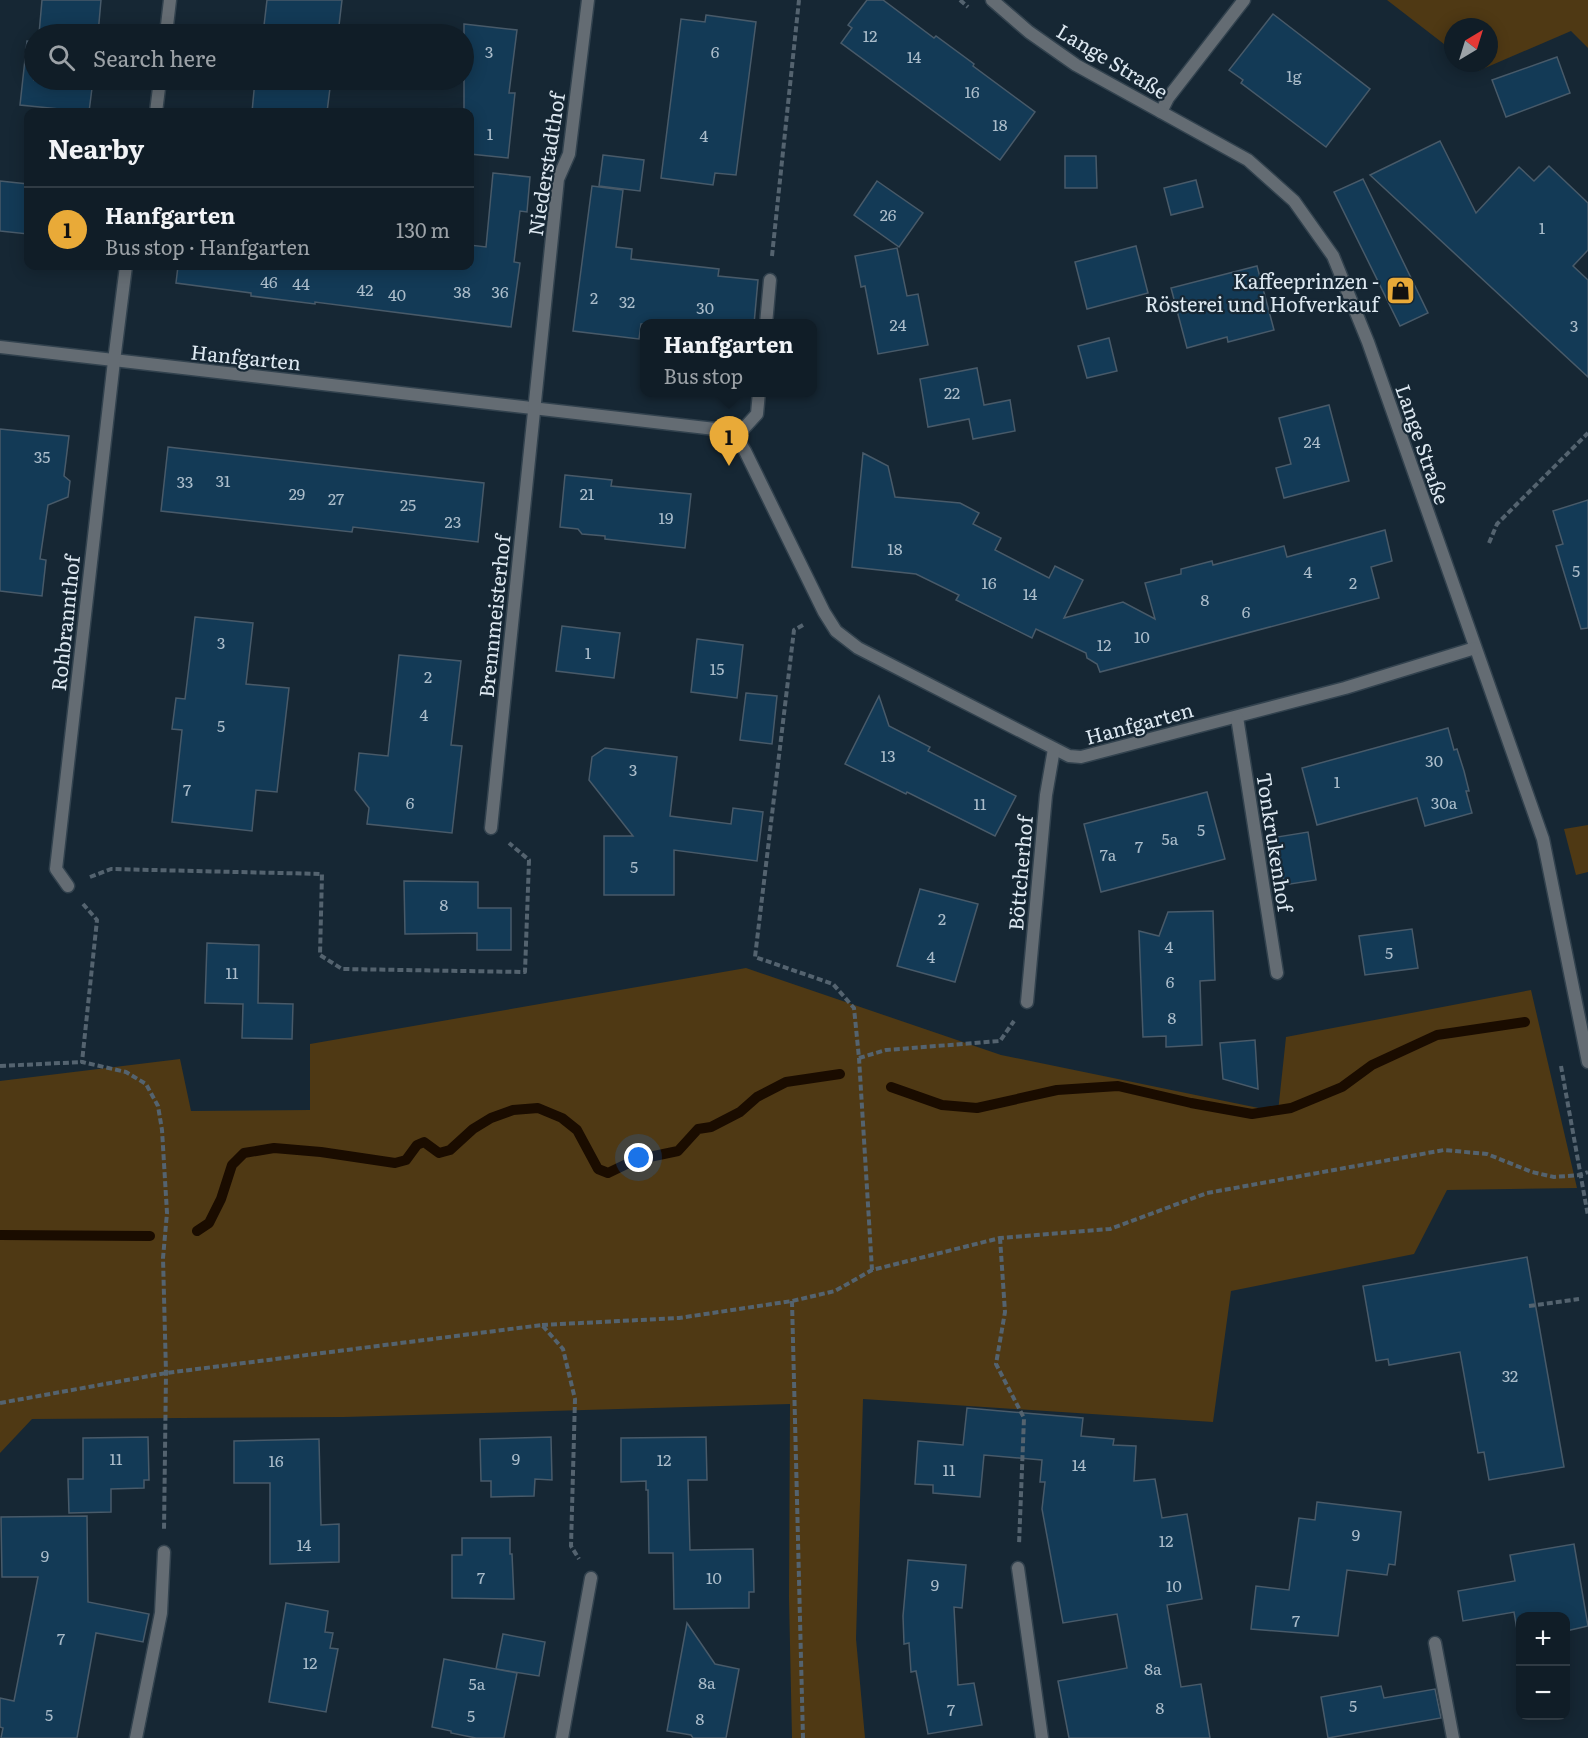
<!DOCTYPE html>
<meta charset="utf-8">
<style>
:root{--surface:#101d27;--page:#19262f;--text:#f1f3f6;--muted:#9ca2a7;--line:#303b44;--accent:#e9aa38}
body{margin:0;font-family:Literata,serif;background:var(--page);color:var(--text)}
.controls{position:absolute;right:18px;bottom:18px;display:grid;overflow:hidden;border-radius:12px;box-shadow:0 3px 15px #0003}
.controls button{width:54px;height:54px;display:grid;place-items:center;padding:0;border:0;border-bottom:2px solid var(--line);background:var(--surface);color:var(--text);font:30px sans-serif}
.compass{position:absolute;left:1444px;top:18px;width:54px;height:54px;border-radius:50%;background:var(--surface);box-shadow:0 3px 15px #0003;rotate:38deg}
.you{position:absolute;left:639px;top:1158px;width:21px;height:21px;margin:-15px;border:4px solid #fff;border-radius:50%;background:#1a73e8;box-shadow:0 0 0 9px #1a73e833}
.badge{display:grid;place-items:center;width:39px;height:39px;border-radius:50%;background:var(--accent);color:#111;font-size:20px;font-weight:700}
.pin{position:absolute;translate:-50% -50px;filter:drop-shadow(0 2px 3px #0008)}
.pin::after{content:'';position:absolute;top:32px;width:21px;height:18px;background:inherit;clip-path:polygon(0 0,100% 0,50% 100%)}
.popup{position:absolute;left:640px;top:319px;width:177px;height:78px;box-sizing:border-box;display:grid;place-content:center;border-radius:12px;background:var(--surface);filter:drop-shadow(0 2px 4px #0005);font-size:20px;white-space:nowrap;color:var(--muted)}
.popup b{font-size:22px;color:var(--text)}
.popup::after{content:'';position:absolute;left:50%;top:100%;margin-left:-12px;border:12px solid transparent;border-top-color:var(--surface)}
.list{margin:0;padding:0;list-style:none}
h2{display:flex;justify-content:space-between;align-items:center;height:78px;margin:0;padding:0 24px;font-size:26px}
h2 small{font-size:20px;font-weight:400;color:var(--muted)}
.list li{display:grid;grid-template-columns:39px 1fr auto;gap:18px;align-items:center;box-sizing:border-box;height:84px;padding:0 24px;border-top:2px solid var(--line)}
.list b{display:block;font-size:22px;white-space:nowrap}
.list p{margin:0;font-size:20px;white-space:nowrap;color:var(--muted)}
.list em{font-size:20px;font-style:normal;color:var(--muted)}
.icon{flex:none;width:33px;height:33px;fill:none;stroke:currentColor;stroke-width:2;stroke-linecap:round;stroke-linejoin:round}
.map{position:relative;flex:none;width:1588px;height:1738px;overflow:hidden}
.search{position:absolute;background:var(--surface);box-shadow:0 3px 15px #0003;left:24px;top:24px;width:450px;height:66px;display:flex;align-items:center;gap:15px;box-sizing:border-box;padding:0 21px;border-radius:33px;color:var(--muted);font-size:22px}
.panel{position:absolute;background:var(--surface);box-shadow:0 3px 15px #0003;left:24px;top:108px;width:450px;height:162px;border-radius:12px}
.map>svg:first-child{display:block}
.green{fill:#4f3914}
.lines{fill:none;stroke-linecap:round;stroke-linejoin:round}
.stream{stroke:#1a0c00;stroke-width:10}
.building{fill:#133a56;stroke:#485a69;stroke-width:1.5}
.lane-casing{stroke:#32424e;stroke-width:15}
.street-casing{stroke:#32424e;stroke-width:15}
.path{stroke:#54636f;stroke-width:4;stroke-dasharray:6 3;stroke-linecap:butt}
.lane{stroke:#646c73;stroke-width:12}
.street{stroke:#646c73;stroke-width:12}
.labels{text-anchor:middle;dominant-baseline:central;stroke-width:4.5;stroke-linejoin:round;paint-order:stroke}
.number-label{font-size:16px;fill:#aabcca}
.street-label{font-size:20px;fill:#dde8f1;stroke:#162734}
.poi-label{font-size:20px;fill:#dde8f1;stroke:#162734;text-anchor:end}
</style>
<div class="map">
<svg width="1588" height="1738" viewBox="0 0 1588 1738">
<rect width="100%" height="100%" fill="#162734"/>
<g class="green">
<path d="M 1387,0 L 1588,0 L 1588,48 L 1571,31 L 1478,71 L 1468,63 L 1489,63 L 1489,27 L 1453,27 L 1453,51 Z"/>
<path d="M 1588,825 L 1588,872 L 1576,875 L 1564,829 Z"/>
<path d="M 746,968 L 1001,1055 L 1278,1112 L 1286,1037 L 1531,990 L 1577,1188 L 1447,1190 L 1414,1254 L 1231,1291 L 1213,1422 L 863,1399 L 856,1639 L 865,1738 L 792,1738 L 789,1598 L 790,1404 L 344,1417 L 32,1419 L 0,1453 L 0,1081 L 180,1059 L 191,1111 L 310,1110 L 310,1044 Z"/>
</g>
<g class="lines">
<g class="stream">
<path d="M 891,1087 L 942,1105 L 977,1108 L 1057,1090 L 1118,1086 L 1191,1103 L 1252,1114 L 1291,1108 L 1342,1087 L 1372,1065 L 1437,1035 L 1525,1022"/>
<path d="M 197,1231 L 209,1223 L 221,1199 L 232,1165 L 244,1153 L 274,1148 L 321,1152 L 395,1163 L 406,1160 L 417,1145 L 424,1142 L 439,1153 L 450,1150 L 473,1129 L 491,1118 L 513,1110 L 538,1108 L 562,1118 L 577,1130 L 598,1169 L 608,1173 L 635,1160 L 678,1151 L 698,1129 L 711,1127 L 740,1112 L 757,1097 L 786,1082 L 840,1074"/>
<path d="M 0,1235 L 150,1236"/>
</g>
</g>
<g class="building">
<path d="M 42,0 L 101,0 L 98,34 L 39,34 Z"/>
<path d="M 267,0 L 342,0 L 338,34 L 263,34 Z"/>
<path d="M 867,0 L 883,0 L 934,38 L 936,36 L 974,64 L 973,66 L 1035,112 L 1000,160 L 841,43 L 852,28 L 848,25 Z"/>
<path d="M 1273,14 L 1370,89 L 1326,147 L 1241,83 L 1243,80 L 1229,70 Z"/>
<path d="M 706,15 L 756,22 L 736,175 L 715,173 L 713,185 L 661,178 L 681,19 L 705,22 Z"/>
<path d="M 464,24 L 517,30 L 509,93 L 515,93 L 508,158 L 470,154 L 470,112 L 464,112 Z"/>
<path d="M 27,41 L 34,42 L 34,80 L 93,80 L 89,112 L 20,105 Z"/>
<path d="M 1557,57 L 1570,93 L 1506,117 L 1492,80 Z"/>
<path d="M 255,80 L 331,80 L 327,112 L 252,112 Z"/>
<path d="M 1440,141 L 1476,213 L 1519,167 L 1534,181 L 1549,166 L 1588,203 L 1588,250 L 1573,266 L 1588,280 L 1588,377 L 1370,175 Z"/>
<path d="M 603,155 L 644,160 L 640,191 L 599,186 Z"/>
<path d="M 1065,156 L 1096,156 L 1097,188 L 1065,188 Z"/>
<path d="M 493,173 L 530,177 L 527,212 L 520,211 L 514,262 L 520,263 L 511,327 L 315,302 L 315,304 L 251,296 L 251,293 L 176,283 L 178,266 L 470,266 L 470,245 L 486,247 Z"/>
<path d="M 1363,179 L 1428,313 L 1400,326 L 1334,192 Z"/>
<path d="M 1196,180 L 1203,207 L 1171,215 L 1164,188 Z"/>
<path d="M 0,181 L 28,184 L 28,234 L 0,231 Z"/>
<path d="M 877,181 L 923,213 L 899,247 L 854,215 Z"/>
<path d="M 592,186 L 623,190 L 616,247 L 632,249 L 631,259 L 719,269 L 718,276 L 758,280 L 754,324 L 641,324 L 639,339 L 573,331 Z"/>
<path d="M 1136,246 L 1148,293 L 1087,309 L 1075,262 Z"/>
<path d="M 897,248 L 907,296 L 918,294 L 928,345 L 878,354 L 865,286 L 861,287 L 855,256 Z"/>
<path d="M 1257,266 L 1274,330 L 1228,342 L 1227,337 L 1187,348 L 1171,288 Z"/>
<path d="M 1109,338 L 1117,371 L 1087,378 L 1078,346 Z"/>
<path d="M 977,368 L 984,405 L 1010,400 L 1015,431 L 973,439 L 969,419 L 928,427 L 920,379 Z"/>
<path d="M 1329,405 L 1349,481 L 1284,498 L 1276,468 L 1291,464 L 1279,418 Z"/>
<path d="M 0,429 L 69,436 L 64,476 L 70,481 L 68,497 L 48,505 L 40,559 L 46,560 L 42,596 L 0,591 Z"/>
<path d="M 168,447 L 484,483 L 478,542 L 353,527 L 352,532 L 161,511 Z"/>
<path d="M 863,453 L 888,466 L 895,497 L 960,503 L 979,513 L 973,524 L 1001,538 L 995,550 L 1049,578 L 1055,566 L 1083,580 L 1064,618 L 1123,602 L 1155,619 L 1145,583 L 1181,574 L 1181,569 L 1212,561 L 1213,565 L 1284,546 L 1287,557 L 1385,530 L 1392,561 L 1371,567 L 1379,598 L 1100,672 L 1097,664 L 1087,658 L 1086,653 L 1036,629 L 1032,638 L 956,600 L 959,595 L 916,574 L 852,567 Z"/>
<path d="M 565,475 L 612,480 L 611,486 L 691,494 L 685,548 L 605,539 L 605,536 L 582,534 L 578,529 L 560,527 Z"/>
<path d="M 1588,500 L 1588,628 L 1581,629 L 1556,546 L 1563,544 L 1553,511 Z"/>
<path d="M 195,617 L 253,623 L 246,684 L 289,688 L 277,792 L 256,790 L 252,831 L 172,822 L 182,730 L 172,729 L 176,698 L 185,699 Z"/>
<path d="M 562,626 L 620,633 L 614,678 L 556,671 Z"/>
<path d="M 697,639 L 743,645 L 737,698 L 691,692 Z"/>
<path d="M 399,655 L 461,661 L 451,745 L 462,746 L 452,833 L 367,824 L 369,808 L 355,790 L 359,753 L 388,756 Z"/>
<path d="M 746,693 L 777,696 L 772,744 L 740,740 Z"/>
<path d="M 879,696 L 889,726 L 930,747 L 928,751 L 1016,796 L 995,836 L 907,792 L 906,794 L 845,764 Z"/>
<path d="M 1448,728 L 1454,750 L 1457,749 L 1464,771 L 1469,791 L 1466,791 L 1472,813 L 1425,826 L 1417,798 L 1317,825 L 1302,768 Z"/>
<path d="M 605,748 L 677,757 L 670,816 L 731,824 L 733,808 L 763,812 L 757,861 L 674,850 L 674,895 L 604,895 L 604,836 L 633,836 L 589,780 L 592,757 Z"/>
<path d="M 1207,792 L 1225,859 L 1101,892 L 1084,824 Z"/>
<path d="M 1308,832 L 1316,880 L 1284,885 L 1277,837 Z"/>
<path d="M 404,881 L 478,882 L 478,908 L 511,908 L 511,950 L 477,950 L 477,933 L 405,934 Z"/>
<path d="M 920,889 L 978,904 L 955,982 L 897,966 Z"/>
<path d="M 1213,911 L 1215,980 L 1200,981 L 1202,1045 L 1166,1047 L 1166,1036 L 1143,1037 L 1139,931 L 1159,936 L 1168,912 Z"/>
<path d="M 1412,929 L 1418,968 L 1365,975 L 1359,936 Z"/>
<path d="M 207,943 L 259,945 L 258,1003 L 293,1004 L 292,1039 L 242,1038 L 243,1004 L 205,1003 Z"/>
<path d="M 1255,1040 L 1258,1089 L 1223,1079 L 1220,1043 Z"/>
<path d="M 1527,1257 L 1564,1467 L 1489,1480 L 1484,1452 L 1478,1453 L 1460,1352 L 1389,1365 L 1388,1359 L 1376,1361 L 1363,1286 Z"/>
<path d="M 967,1408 L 1083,1418 L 1081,1436 L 1114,1439 L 1113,1445 L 1136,1446 L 1134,1481 L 1155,1479 L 1162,1518 L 1187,1514 L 1202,1599 L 1167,1605 L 1181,1687 L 1201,1684 L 1210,1738 L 1069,1738 L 1058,1681 L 1127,1668 L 1117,1614 L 1063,1623 L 1042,1509 L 1045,1482 L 1040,1482 L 1042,1460 L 984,1455 L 980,1497 L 933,1493 L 933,1485 L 915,1484 L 918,1441 L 963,1445 Z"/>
<path d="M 148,1437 L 149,1480 L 144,1480 L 144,1488 L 111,1489 L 111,1512 L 69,1513 L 68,1479 L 83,1479 L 83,1438 Z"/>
<path d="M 551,1437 L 552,1480 L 535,1479 L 534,1496 L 491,1497 L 491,1481 L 481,1481 L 480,1439 Z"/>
<path d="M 706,1437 L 707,1480 L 688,1480 L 690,1550 L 753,1549 L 754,1592 L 749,1592 L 749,1608 L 674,1609 L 673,1553 L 649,1553 L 648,1490 L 646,1490 L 646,1481 L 621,1482 L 621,1438 Z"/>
<path d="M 319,1439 L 321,1525 L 339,1524 L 339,1562 L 270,1564 L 270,1483 L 234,1483 L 234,1441 Z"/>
<path d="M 1317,1502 L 1401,1512 L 1395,1565 L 1389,1564 L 1387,1575 L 1347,1570 L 1338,1636 L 1251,1629 L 1256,1586 L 1289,1590 L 1299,1518 L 1315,1520 Z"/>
<path d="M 87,1516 L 88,1602 L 149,1614 L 143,1642 L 96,1633 L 77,1738 L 1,1738 L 3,1728 L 0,1727 L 0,1698 L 14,1701 L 38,1577 L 2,1577 L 1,1517 Z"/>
<path d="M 462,1538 L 510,1538 L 510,1554 L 512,1554 L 514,1599 L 452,1598 L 452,1555 L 462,1555 Z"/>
<path d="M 1574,1544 L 1588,1626 L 1566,1631 L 1566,1617 L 1521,1617 L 1521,1641 L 1519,1641 L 1514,1612 L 1463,1621 L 1458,1591 L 1515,1581 L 1510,1555 Z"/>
<path d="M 908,1560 L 966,1565 L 962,1608 L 954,1607 L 958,1685 L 974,1683 L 982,1725 L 928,1734 L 916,1671 L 911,1672 L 909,1643 L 904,1644 L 903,1616 Z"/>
<path d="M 286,1603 L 328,1611 L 325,1632 L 333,1633 L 330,1648 L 338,1649 L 326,1712 L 269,1702 Z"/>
<path d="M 687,1623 L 715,1664 L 739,1669 L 726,1738 L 693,1738 L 691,1735 L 667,1731 Z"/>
<path d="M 503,1634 L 545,1642 L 539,1676 L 496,1669 Z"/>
<path d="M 444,1659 L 517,1673 L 504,1738 L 476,1738 L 451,1733 L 451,1731 L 432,1727 Z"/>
<path d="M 1381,1686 L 1384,1698 L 1435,1689 L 1441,1718 L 1328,1738 L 1321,1697 Z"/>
</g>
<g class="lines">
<defs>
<path id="lane" d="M 1161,112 L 1168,98 L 1244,0"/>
<g id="street">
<path d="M 992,0 L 1029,32 L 1076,65 L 1248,160 L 1294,201 L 1333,256 L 1368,342 L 1543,839 L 1588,1062"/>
<path d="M 166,34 L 170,0"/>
<path d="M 156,112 L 160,80"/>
<path d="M 766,324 L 770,280"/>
<path d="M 0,347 L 724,430 L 736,437 L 745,451 L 824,612 L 836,631 L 858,648 L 1069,756 L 1081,757 L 1345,688 L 1475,648"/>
<path d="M 736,437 L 757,414 L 759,392"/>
<path d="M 1237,717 L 1277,973"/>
<path d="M 491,828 L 558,179 L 569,154 L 588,0"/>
<path d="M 68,886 L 56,869 L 114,361 L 126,266"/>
<path d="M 1027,1002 L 1046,795 L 1054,749"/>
<path d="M 1018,1568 L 1042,1738"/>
<path d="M 1435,1643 L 1453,1738"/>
<path d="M 136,1738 L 161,1613 L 164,1552"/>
<path d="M 562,1738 L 591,1578"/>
</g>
</defs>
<use href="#lane" class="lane-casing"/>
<use href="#street" class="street-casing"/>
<g class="path">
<path d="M 960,0 L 968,7"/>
<path d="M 772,256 L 799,0"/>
<path d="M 1489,543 L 1497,524 L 1588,433"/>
<path d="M 803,625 L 794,630 L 755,957 L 833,984 L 854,1008 L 859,1058 L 872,1270"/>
<path d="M 90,877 L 111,869 L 322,874 L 320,955 L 342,969 L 525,972 L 529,860 L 509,843"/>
<path d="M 83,904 L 97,920 L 82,1062 L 126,1072 L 146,1084 L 158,1106 L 162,1130 L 167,1213 L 163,1258 L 166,1373 L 164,1530"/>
<path d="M 859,1058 L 886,1050 L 1000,1041 L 1014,1021"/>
<path d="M 0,1066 L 82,1062"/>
<path d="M 1561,1066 L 1588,1216"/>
<path d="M 1000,1238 L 1005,1312 L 996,1364 L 1024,1418 L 1019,1545"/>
<path d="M 792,1301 L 803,1738"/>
<path d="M 1529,1306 L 1579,1299"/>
<path d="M 542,1325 L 679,1318 L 792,1301 L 835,1291 L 872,1270 L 1000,1238 L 1110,1229 L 1207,1193 L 1444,1150 L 1487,1154 L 1532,1172 L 1554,1177 L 1580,1175 L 1588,1172"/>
<path d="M 0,1403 L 166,1373 L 542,1325 L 563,1349 L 575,1399 L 571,1546 L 579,1559"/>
</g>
<use href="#lane" class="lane"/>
<use href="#street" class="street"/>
</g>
<defs>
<symbol id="shop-square" viewBox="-11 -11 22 22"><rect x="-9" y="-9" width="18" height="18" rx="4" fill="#e9aa38" stroke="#162734"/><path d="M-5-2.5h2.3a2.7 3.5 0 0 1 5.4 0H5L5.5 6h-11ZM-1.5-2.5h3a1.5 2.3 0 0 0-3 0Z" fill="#111"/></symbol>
</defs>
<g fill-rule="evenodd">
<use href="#shop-square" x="1384" y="274" width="33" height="33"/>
</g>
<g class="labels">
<g class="number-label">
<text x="870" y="35">12</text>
<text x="489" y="51">3</text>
<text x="715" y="51">6</text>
<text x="914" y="56">14</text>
<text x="1294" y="75">1g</text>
<text x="972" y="91">16</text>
<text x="1000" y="124">18</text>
<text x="490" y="133">1</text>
<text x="704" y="135">4</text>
<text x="888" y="214">26</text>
<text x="1542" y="227">1</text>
<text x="269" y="281">46</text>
<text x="301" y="283">44</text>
<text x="365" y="289">42</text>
<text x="462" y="291">38</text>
<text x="500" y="291">36</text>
<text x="397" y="294">40</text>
<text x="594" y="297">2</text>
<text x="627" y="301">32</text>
<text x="705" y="307">30</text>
<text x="898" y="324">24</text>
<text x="1574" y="325">3</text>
<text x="952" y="392">22</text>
<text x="1312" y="441">24</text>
<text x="42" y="456">35</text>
<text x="223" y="480">31</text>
<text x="185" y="481">33</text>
<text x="297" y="493">29</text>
<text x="587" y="493">21</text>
<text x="336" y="498">27</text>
<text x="408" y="504">25</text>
<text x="666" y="517">19</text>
<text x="453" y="521">23</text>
<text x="895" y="548">18</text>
<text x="1576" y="570">5</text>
<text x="1308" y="571">4</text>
<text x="989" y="582">16</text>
<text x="1353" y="582">2</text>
<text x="1030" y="593">14</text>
<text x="1205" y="599">8</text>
<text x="1246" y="611">6</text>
<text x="1142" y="636">10</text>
<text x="221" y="642">3</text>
<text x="1104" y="644">12</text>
<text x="588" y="652">1</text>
<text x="717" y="668">15</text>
<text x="428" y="676">2</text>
<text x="424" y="714">4</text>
<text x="221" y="725">5</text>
<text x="888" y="755">13</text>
<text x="1434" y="760">30</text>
<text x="633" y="769">3</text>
<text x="1337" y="781">1</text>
<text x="187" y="789">7</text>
<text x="410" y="802">6</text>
<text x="1444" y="802">30a</text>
<text x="980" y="803">11</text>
<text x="1201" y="829">5</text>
<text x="1170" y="838">5a</text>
<text x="1139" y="846">7</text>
<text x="1108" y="854">7a</text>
<text x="634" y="866">5</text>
<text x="444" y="904">8</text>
<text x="942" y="918">2</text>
<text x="1169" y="946">4</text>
<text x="1389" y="952">5</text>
<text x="931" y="956">4</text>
<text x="232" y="972">11</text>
<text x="1170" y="981">6</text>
<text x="1172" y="1017">8</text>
<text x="1510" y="1375">32</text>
<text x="116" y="1458">11</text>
<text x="516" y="1458">9</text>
<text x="664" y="1459">12</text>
<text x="276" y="1460">16</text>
<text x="1079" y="1464">14</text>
<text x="949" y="1469">11</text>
<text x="1356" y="1534">9</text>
<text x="1166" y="1540">12</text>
<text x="304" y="1544">14</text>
<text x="45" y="1555">9</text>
<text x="481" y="1577">7</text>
<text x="714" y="1577">10</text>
<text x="935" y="1584">9</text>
<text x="1174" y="1585">10</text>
<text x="1296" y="1620">7</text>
<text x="61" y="1638">7</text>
<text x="310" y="1662">12</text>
<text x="1153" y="1668">8a</text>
<text x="707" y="1682">8a</text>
<text x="477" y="1683">5a</text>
<text x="1353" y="1705">5</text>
<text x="1160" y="1707">8</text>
<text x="951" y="1709">7</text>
<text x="49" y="1714">5</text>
<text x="471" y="1715">5</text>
<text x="700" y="1718">8</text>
</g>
<g class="street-label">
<text transform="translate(1113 60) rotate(31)">Lange Straße</text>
<text transform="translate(545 164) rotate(-81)">Niederstadthof</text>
<text transform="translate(246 356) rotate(6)">Hanfgarten</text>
<text transform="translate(1424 444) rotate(71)">Lange Straße</text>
<text transform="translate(493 616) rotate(-84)">Brennmeisterhof</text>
<text transform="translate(64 623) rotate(-84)">Rohbrannthof</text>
<text transform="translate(1139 722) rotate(-15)">Hanfgarten</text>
<text transform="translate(1276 842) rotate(81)">Tonkrukenhof</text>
<text transform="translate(1019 873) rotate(-85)">Böttcherhof</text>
</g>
<g class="poi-label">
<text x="1379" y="280">Kaffeeprinzen -<tspan x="1379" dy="23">Rösterei und Hofverkauf</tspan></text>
</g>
</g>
</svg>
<div class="controls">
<button>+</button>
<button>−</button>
</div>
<svg class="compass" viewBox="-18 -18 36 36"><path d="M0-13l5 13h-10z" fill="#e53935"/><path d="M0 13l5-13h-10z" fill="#9ca2a7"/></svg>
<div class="you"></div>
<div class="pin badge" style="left:729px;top:466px">1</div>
<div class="popup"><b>Hanfgarten</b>Bus stop</div>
<div class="search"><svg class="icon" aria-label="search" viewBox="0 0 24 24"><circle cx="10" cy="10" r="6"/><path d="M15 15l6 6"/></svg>Search here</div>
<section class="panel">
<h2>Nearby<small></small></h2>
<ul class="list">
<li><span class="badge">1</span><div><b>Hanfgarten</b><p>Bus stop · Hanfgarten</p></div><em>130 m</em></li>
</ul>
</section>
</div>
